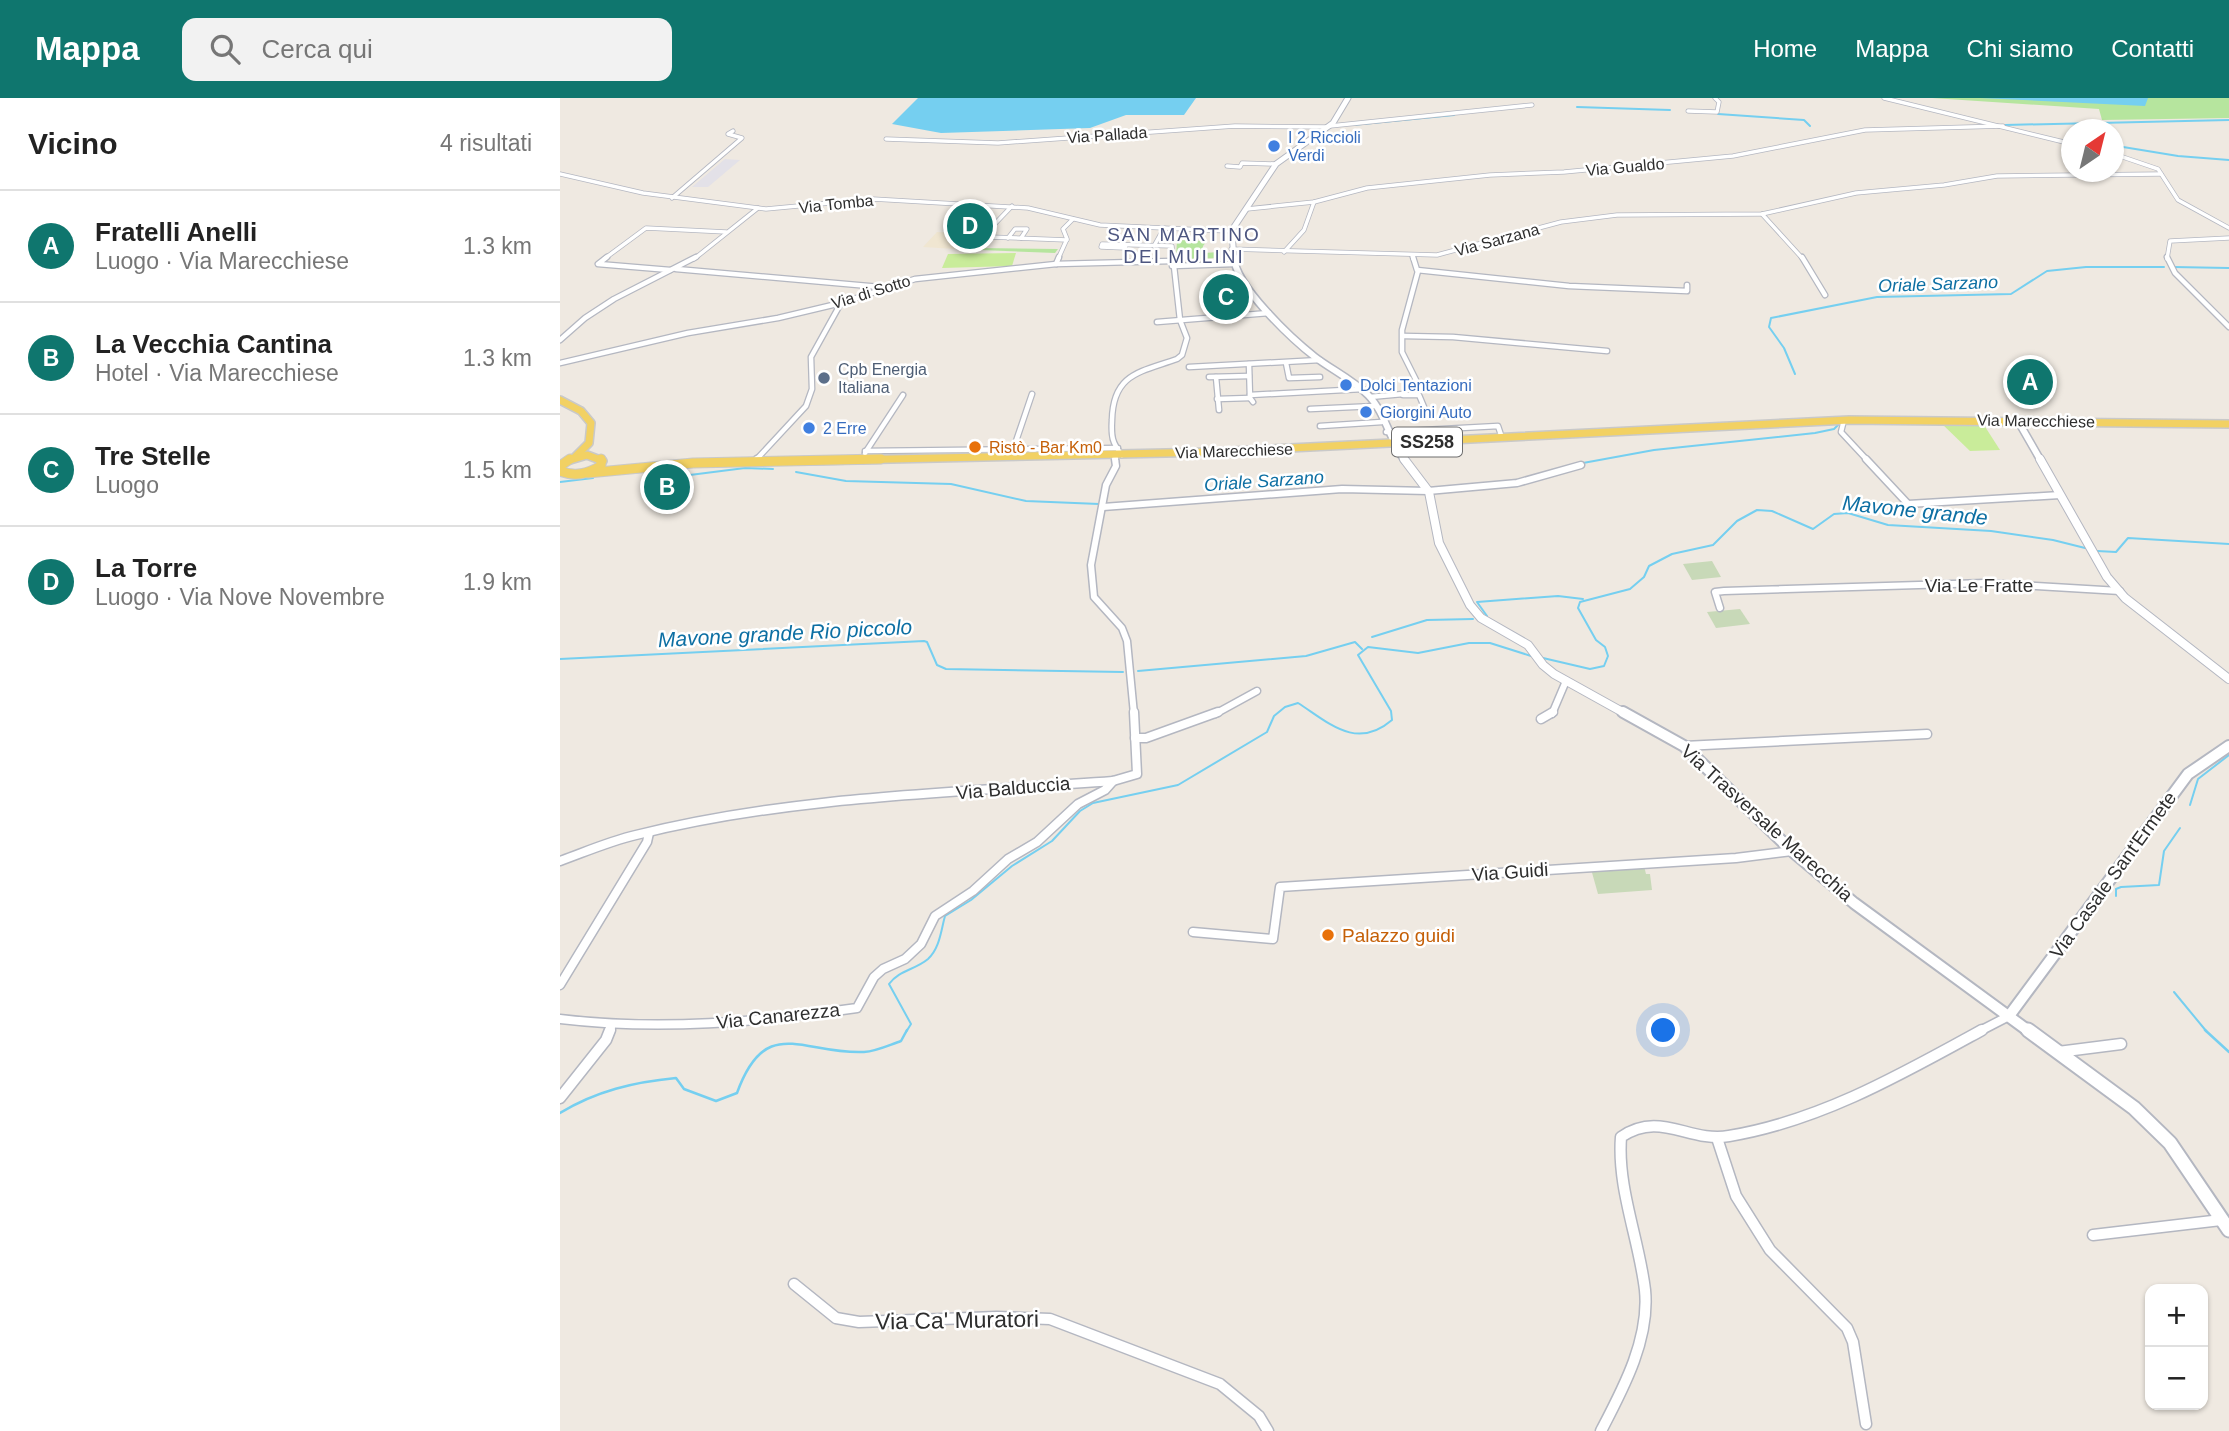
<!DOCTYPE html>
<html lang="it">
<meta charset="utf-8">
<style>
:root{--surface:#fff;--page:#f2f2f2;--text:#222;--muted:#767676;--line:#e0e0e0;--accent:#0f766e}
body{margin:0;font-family:Arial,sans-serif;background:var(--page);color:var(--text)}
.controls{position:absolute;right:21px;bottom:21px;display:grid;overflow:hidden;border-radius:14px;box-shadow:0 2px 5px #0004}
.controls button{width:63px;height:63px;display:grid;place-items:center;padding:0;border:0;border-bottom:2px solid var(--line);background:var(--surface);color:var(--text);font:35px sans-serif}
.compass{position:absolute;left:1501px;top:21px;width:63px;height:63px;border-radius:50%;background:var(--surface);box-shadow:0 2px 5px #0004;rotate:35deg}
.you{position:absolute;left:1104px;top:933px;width:24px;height:24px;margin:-18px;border:5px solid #fff;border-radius:50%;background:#1a73e8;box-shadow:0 0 0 10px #1a73e833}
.badge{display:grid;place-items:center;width:46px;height:46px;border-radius:50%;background:var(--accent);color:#fff;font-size:23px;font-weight:700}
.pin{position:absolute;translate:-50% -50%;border:4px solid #fff;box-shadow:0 2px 7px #0006}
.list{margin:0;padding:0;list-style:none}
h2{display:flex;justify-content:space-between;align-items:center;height:91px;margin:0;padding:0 28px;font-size:30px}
h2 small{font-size:23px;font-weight:400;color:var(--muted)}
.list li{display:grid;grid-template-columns:46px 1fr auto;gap:21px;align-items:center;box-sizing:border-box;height:112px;padding:0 28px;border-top:2px solid var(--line)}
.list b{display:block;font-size:26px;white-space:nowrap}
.list p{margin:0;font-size:23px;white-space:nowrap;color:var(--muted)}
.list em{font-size:23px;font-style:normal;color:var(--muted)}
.icon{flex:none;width:38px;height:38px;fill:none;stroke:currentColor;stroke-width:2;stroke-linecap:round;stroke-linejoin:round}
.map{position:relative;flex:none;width:1669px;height:1333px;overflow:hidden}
header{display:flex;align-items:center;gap:42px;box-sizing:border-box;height:98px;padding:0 35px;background:var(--accent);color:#fff}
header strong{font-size:33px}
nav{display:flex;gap:38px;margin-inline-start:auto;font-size:24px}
.search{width:490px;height:63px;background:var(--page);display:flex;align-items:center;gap:18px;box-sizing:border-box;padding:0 24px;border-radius:14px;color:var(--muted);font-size:26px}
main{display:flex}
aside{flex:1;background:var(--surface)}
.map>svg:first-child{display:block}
.industrial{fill:#e3e1e8}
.education{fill:#f0e6d1}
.green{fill:#b6e59e}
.cemetery{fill:#c8d9b8}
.pitch{fill:#c9ec9a}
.water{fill:#75cff0}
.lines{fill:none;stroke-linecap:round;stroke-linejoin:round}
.stream-far1{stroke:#75cff0;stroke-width:2}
.stream{stroke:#75cff0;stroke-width:2.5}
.street-far4-casing{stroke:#b4b7c1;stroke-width:5}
.street-far3-casing{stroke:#b4b7c1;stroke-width:7}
.street-far2-casing{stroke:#b4b7c1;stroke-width:9}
.street-far1-casing{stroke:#b4b7c1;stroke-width:11}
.street-casing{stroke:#b4b7c1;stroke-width:13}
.secondary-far4-casing{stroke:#b4b7c1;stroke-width:7}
.secondary-far3-casing{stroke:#b4b7c1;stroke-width:9}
.secondary-far2-casing{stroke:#b4b7c1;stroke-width:10}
.secondary-far1-casing{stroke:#b4b7c1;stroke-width:14}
.secondary-casing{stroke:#b4b7c1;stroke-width:17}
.primary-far1-casing{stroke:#c9c9c9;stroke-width:10}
.primary-casing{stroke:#c9c9c9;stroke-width:11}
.street-far4{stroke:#fff;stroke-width:3.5}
.street-far3{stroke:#fff;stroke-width:4.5}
.street-far2{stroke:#fff;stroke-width:6}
.street-far1{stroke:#fff;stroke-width:8}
.street{stroke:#fff;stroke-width:10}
.secondary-far4{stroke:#fff;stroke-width:5}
.secondary-far3{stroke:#fff;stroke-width:6}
.secondary-far2{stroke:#fff;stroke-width:8}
.secondary-far1{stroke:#fff;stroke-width:10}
.secondary{stroke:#fff;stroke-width:13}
.primary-far1{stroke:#f2d163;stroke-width:7}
.primary{stroke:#f2d163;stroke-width:9}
.shop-dot{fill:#3f7fe0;stroke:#fff;stroke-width:2.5}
.service-dot{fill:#5c6f8a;stroke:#fff;stroke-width:2.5}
.food-dot{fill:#e8710a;stroke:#fff;stroke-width:2.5}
.labels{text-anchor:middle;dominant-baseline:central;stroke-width:5;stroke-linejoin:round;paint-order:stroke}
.far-street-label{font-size:16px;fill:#2e2e2e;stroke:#fff}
.far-shop-label{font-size:16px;fill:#366cbe;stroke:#fff;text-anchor:start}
.far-service-label{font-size:16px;fill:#4e5e75;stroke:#fff;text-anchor:start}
.far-food-label{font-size:16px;fill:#c56008;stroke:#fff;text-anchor:start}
.far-water-label{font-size:18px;font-style:italic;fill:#0d6fa3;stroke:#fff}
.shield{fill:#fff;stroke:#6d6d6d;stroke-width:2}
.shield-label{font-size:18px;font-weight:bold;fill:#2e2e2e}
.far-quarter-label{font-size:19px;letter-spacing:2px;fill:#4d5680;stroke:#fff}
.street-label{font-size:19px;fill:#2e2e2e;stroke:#fff}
.food-label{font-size:19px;fill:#c56008;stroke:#fff;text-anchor:start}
.water-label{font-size:21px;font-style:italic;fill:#0d6fa3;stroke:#fff}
.near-street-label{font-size:23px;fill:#2e2e2e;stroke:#fff}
</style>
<header>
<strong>Mappa</strong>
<div class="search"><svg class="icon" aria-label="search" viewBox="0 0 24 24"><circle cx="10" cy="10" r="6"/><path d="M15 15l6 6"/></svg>Cerca qui</div>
<nav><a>Home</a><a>Mappa</a><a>Chi siamo</a><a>Contatti</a></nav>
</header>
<main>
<aside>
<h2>Vicino<small>4 risultati</small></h2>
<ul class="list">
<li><span class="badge">A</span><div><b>Fratelli Anelli</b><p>Luogo · Via Marecchiese</p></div><em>1.3 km</em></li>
<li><span class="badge">B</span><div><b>La Vecchia Cantina</b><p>Hotel · Via Marecchiese</p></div><em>1.3 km</em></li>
<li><span class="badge">C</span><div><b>Tre Stelle</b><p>Luogo</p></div><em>1.5 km</em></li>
<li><span class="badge">D</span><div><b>La Torre</b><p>Luogo · Via Nove Novembre</p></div><em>1.9 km</em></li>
</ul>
</aside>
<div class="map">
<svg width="1669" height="1333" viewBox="0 0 1669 1333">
<rect width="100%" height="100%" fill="#efe9e1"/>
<path class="industrial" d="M 165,61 L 180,62 L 148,89 L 132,89 Z"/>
<path class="education" d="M 377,134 L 395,135 L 409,135 L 395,151 L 363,149 Z"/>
<g class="green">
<path d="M 1372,0 L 1669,0 L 1669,20 L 1542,22 L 1539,11 Z"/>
<path d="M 414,134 L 428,135 L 417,150 L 498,151 L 495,155 L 396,151 Z"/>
<path d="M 617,142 L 647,143 L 643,148 L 643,155 L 660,154 L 660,160 L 616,161 Z"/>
</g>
<g class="cemetery">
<path d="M 1152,463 L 1161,479 L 1132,482 L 1123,466 Z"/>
<path d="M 1180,511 L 1190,526 L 1156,530 L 1147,514 Z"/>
<path d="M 1084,768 L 1086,776 L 1090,776 L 1092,792 L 1038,796 L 1031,771 Z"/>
</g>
<g class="pitch">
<path d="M 456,155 L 452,168 L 382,170 L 388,156 Z"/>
<path d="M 1380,324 L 1422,324 L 1440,352 L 1410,353 Z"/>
</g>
<g class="water">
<path d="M 358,0 L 636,0 L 624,17 L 566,17 L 530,30 L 381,35 L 332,26 Z"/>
<path d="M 1420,0 L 1588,0 L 1585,8 Z"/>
</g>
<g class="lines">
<g class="stream-far1">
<path d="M 1017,9 L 1110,12"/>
<path d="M 1158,16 L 1244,22 L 1250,28"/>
<path d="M 792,27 L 894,17"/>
<path d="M 1445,27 L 1669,22"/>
<path d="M 1557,48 L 1618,58 L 1669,62"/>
<path d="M 1613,169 L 1669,170"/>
<path d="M 1235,276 L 1224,250 L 1209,229 L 1211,220 L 1317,199 L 1451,196 L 1487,173 L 1526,169 L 1604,169"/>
<path d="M 1023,365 L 1094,352 L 1255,335 L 1274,331 L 1278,327"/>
<path d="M 236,374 L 286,383 L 391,386 L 466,403 L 539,406"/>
<path d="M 122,378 L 185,370 L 213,371"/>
<path d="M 97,381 L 112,380"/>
<path d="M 0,384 L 33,380"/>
<path d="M 1537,453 L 1556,454 L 1568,440 L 1669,446"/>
<path d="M 927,518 L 917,504 L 998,498 L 1023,501"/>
<path d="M 812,539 L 867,522 L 913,521"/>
<path d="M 983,560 L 1030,571 L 1044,568 L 1048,558 L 1045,549 L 1036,542 L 1018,510 L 1020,504 L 1070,491 L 1084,479 L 1089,468 L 1112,456 L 1153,447 L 1177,423 L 1197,412 L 1212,413 L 1253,431 L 1274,416 L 1288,415 L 1328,427 L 1431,433 L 1493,442 L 1525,450"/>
<path d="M 0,561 L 364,543 L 367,544 L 377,567 L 386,571 L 563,574"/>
<path d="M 578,573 L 746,558 L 795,544 L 802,551"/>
<path d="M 1630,707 L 1638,681 L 1669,657"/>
<path d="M 1556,798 L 1556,791 L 1561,789 L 1599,787 L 1604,753 L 1620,730"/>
<path d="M 1614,894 L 1647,934"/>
<path d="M 346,934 L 351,926 L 329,886 C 339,872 355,872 368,861 C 380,850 381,832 385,818 L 411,802 L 452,768 L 492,743 L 520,713 L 533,705 L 618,687 L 707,634 L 714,618 L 725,609 L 738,605 C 768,624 796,653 832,622 L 831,613 L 798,557 L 808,549 L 858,555 L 909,545 L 930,545 L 971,558"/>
</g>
<g class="stream">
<path d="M 1645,932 L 1669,954"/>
<path d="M 0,1015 C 36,993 74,984 116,980 L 124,991 L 156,1003 L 177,995 C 206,915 243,957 304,954 C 317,953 329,947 341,943 L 347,932"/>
</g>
<defs>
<g id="street-far4">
<path d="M 1324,0 L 1512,46"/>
<path d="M 1128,13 L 1157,14 L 1159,4 L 1155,0"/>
<path d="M 770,28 L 972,7"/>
<path d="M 326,41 L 438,45 L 675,28 L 768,29"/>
<path d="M 1554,56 L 1598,71 L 1618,102 L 1669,130"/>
<path d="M 667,68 L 680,69 L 682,65 L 716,66"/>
<path d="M 0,76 L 83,95 L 206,111 L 313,101 L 468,110 L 540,127 L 667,133"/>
<path d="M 112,100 L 182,40 L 168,36 L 173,33"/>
<path d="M 687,111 L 754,104 L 807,90 L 930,77 L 1004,74 L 1173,58 L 1305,32 L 1443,28"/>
<path d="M 1202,116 L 1243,161"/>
<path d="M 386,132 L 428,133 L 452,108"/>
<path d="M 386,132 L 410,106"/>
<path d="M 429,139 L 507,142"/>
<path d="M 448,140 L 455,131 L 467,131 L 461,140"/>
<path d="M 566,147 L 565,150 L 541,149 L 542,146 L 612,148 L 613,161"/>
<path d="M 594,148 L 604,130"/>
<path d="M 671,151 L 877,157 L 1001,124 L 1057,117 L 1202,116 L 1296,95 L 1384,87 L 1437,78 L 1601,76"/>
<path d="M 724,154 L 744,132 L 754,104"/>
<path d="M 852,157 L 853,161"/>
<path d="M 44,161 L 86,130 L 166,134"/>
<path d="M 134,161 L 198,110"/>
<path d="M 498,161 L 507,141 L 503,131 L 513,121"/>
<path d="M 1607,161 L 1610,143 L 1669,140"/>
</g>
<g id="street-far3">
<path d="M 47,159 L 38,166 L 110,172"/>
<path d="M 853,159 L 857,172 L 1009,188 L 1127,193 L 1127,187"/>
<path d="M 1242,159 L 1265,197"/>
<path d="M 1607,159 L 1615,175 L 1669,229"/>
<path d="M 496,166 L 499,159"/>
<path d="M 612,168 L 674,166"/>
<path d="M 116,171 L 320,189"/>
<path d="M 597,224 L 709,215"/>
<path d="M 844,238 L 893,239 L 1047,253"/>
<path d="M 0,242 L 25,220 L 54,201 L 136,159"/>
<path d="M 0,265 L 128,235 L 218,220 L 281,205 L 355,181 L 496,166 L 612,163"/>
<path d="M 726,265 L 729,280 L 760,279"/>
<path d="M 689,266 L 690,300 L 693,304"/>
<path d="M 629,269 L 760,262"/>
<path d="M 649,279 L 689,278"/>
<path d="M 656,279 L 659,312"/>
<path d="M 690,297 L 803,291"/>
<path d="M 843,297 L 859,297 L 867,316"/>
<path d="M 810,299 L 843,296 L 856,282 L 842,254 L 842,232 L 858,173"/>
<path d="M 657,301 L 690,300"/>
<path d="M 750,311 L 815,308"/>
<path d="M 1284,322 L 1281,334 L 1308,363"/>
<path d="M 760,328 L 822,324"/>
<path d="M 826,334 L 938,328 L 942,340"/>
<path d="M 453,352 L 472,296"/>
<path d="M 305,353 L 558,350"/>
<path d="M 305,355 L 343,297"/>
<path d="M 555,357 L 556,363"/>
<path d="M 562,357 C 552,345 551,338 552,322 C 553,275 581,274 617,261 L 622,257 L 627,240 L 620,222 L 613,159"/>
<path d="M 195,363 L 246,308 L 252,291 L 251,259 L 281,205"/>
</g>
<g id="street-far2">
<path d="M 555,361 L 556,368 L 546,387 L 531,467 L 534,499 L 562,530 L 567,543 L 574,616"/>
<path d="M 1306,361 L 1348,406 L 1500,397"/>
<path d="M 195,363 L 197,361"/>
<path d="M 543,409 L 782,391 L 868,393 L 957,385 L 1021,367"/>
<path d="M 1160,510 L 1155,494 L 1164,493 L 1425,485 L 1560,493"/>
<path d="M 655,616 L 697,593"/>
<path d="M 992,616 L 1006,583"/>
</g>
<g id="street-far1">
<path d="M 981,621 L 993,614"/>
<path d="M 575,640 L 586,640 L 658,614"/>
<path d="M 1124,648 L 1367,636"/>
<path d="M 0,763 C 25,754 50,743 76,737 C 231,698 394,695 553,683 L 577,676 L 574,614"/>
<path d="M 633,834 L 713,841 L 720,789 L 1176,760 L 1232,753"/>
<path d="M 0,887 L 87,744 L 89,735"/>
<path d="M 0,921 C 100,933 198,924 297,910 L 314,879 L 323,871 L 345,861 L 361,846 L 375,818 L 413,793 L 448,761 L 477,744 L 518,706 L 545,692 L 553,683"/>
<path d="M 49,934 L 51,929"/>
<path d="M 1418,934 L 1449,918"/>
</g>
<g id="street">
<path d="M 1498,954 L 1561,946"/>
<path d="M 0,1000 L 46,942 L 50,932"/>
<path d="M 1157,1040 L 1176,1098 L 1210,1152 L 1287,1230 L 1293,1244 L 1306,1326"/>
<path d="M 1533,1137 L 1661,1122"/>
<path d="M 234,1186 L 276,1220 L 299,1224 L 437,1219 L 490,1221 L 660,1286 L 699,1318 L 708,1333"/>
<path d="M 1041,1333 C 1063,1291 1090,1241 1085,1192 C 1079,1141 1057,1090 1061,1039 C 1100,1012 1129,1045 1169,1038 C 1260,1023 1342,976 1422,932"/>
</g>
<g id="secondary-far4">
<path d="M 672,132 L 716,66 L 773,25 L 788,0"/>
<path d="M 672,135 L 674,161"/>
</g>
<g id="secondary-far3">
<path d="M 674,159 C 675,188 732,241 755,259 C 772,272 792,281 808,297 C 825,314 830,343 845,363"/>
<path d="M 1458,323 L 1481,363"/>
</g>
<g id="secondary-far2">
<path d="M 844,361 L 869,394 L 879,445 L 910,507 L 921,520 L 968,547 L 983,567 L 994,576 L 1066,616"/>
<path d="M 1480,361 L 1547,479 L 1565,500 L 1669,581"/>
</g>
<g id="secondary-far1">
<path d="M 1063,614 L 1124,648 L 1232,753 L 1294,805 L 1470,934"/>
<path d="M 1449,918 L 1628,676 L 1669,648"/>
</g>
<path id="secondary" d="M 1468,932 L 1574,1010 L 1610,1045 L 1669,1132"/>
<g id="primary-far1">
<path d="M 0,302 L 21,313 L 31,325 L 29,345 L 15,359"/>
<path d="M 7,363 L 27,357 L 43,363"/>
<path d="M 239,363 L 652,354 L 1289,322 L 1669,326"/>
</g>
<g id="primary">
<path d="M 0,368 L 10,361"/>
<path d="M 0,373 C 15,379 27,376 41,368 L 41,361"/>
<path d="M 28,375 L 133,365 L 321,361"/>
</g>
</defs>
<use href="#street-far4" class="street-far4-casing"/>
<use href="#street-far3" class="street-far3-casing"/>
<use href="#street-far2" class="street-far2-casing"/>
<use href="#street-far1" class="street-far1-casing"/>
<use href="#street" class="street-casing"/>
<use href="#secondary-far4" class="secondary-far4-casing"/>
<use href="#secondary-far3" class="secondary-far3-casing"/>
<use href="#secondary-far2" class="secondary-far2-casing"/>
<use href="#secondary-far1" class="secondary-far1-casing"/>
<use href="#secondary" class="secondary-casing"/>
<use href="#primary-far1" class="primary-far1-casing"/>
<use href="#primary" class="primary-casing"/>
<use href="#street-far4" class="street-far4"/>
<use href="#street-far3" class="street-far3"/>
<use href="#street-far2" class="street-far2"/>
<use href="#street-far1" class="street-far1"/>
<use href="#street" class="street"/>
<use href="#secondary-far4" class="secondary-far4"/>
<use href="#secondary-far3" class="secondary-far3"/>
<use href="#secondary-far2" class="secondary-far2"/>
<use href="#secondary-far1" class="secondary-far1"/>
<use href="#secondary" class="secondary"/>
<use href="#primary-far1" class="primary-far1"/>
<use href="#primary" class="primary"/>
</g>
<g class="shop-dot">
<circle cx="714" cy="48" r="7"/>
<circle cx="786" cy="287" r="7"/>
<circle cx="806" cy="314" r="7"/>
<circle cx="249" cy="330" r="7"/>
</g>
<circle class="service-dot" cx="264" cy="280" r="7"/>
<g class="food-dot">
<circle cx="415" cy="349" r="7"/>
<circle cx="768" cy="837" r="7"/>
</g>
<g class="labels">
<g class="far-street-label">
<text transform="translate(547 37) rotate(-4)">Via Pallada</text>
<text transform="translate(1065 69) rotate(-5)">Via Gualdo</text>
<text transform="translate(276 106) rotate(-6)">Via Tomba</text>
<text transform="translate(937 142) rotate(-15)">Via Sarzana</text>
<text transform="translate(311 194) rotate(-17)">Via di Sotto</text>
<text transform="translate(1476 323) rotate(1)">Via Marecchiese</text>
<text transform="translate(674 353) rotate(-2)">Via Marecchiese</text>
</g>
<g class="far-shop-label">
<text x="728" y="39">I 2 Riccioli<tspan x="728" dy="18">Verdi</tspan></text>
<text x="800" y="287">Dolci Tentazioni</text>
<text x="820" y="314">Giorgini Auto</text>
<text x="263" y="330">2 Erre</text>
</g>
<g class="far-service-label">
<text x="278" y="271">Cpb Energia<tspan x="278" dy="18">Italiana</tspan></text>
</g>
<g class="far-food-label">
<text x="429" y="349">Ristò - Bar Km0</text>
</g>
<g class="far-water-label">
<text transform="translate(1378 186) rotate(-2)">Oriale Sarzano</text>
<text transform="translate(704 383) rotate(-4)">Oriale Sarzano</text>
</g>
<rect class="shield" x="832" y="329.5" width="70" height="29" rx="5"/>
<g class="shield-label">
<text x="867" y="344">SS258</text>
</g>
<g class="far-quarter-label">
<text x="624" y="136">SAN MARTINO<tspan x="624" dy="22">DEI MULINI</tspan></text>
</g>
<g class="street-label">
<text x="1419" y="487">Via Le Fratte</text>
<text transform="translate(453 690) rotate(-5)">Via Balduccia</text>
<text transform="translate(1207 725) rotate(42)">Via Trasversale Marecchia</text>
<text transform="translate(950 774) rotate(-4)">Via Guidi</text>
<text transform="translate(1553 777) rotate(-54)">Via Casale Sant'Ermete</text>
<text transform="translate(218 918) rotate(-6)">Via Canarezza</text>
</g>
<g class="food-label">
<text x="782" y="837">Palazzo guidi</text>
</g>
<g class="water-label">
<text transform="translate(1355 412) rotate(6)">Mavone grande</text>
<text transform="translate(225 535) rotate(-3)">Mavone grande Rio piccolo</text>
</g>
<g class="near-street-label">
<text transform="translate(397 1222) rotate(-1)">Via Ca' Muratori</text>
</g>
</g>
</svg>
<div class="controls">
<button>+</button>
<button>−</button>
</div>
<svg class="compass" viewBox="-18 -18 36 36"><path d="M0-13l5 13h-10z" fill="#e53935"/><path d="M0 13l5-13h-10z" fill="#767676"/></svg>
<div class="you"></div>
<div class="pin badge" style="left:1470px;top:284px">A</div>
<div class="pin badge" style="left:107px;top:389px">B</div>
<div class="pin badge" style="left:666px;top:199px">C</div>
<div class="pin badge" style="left:410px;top:128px">D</div>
</div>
</main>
